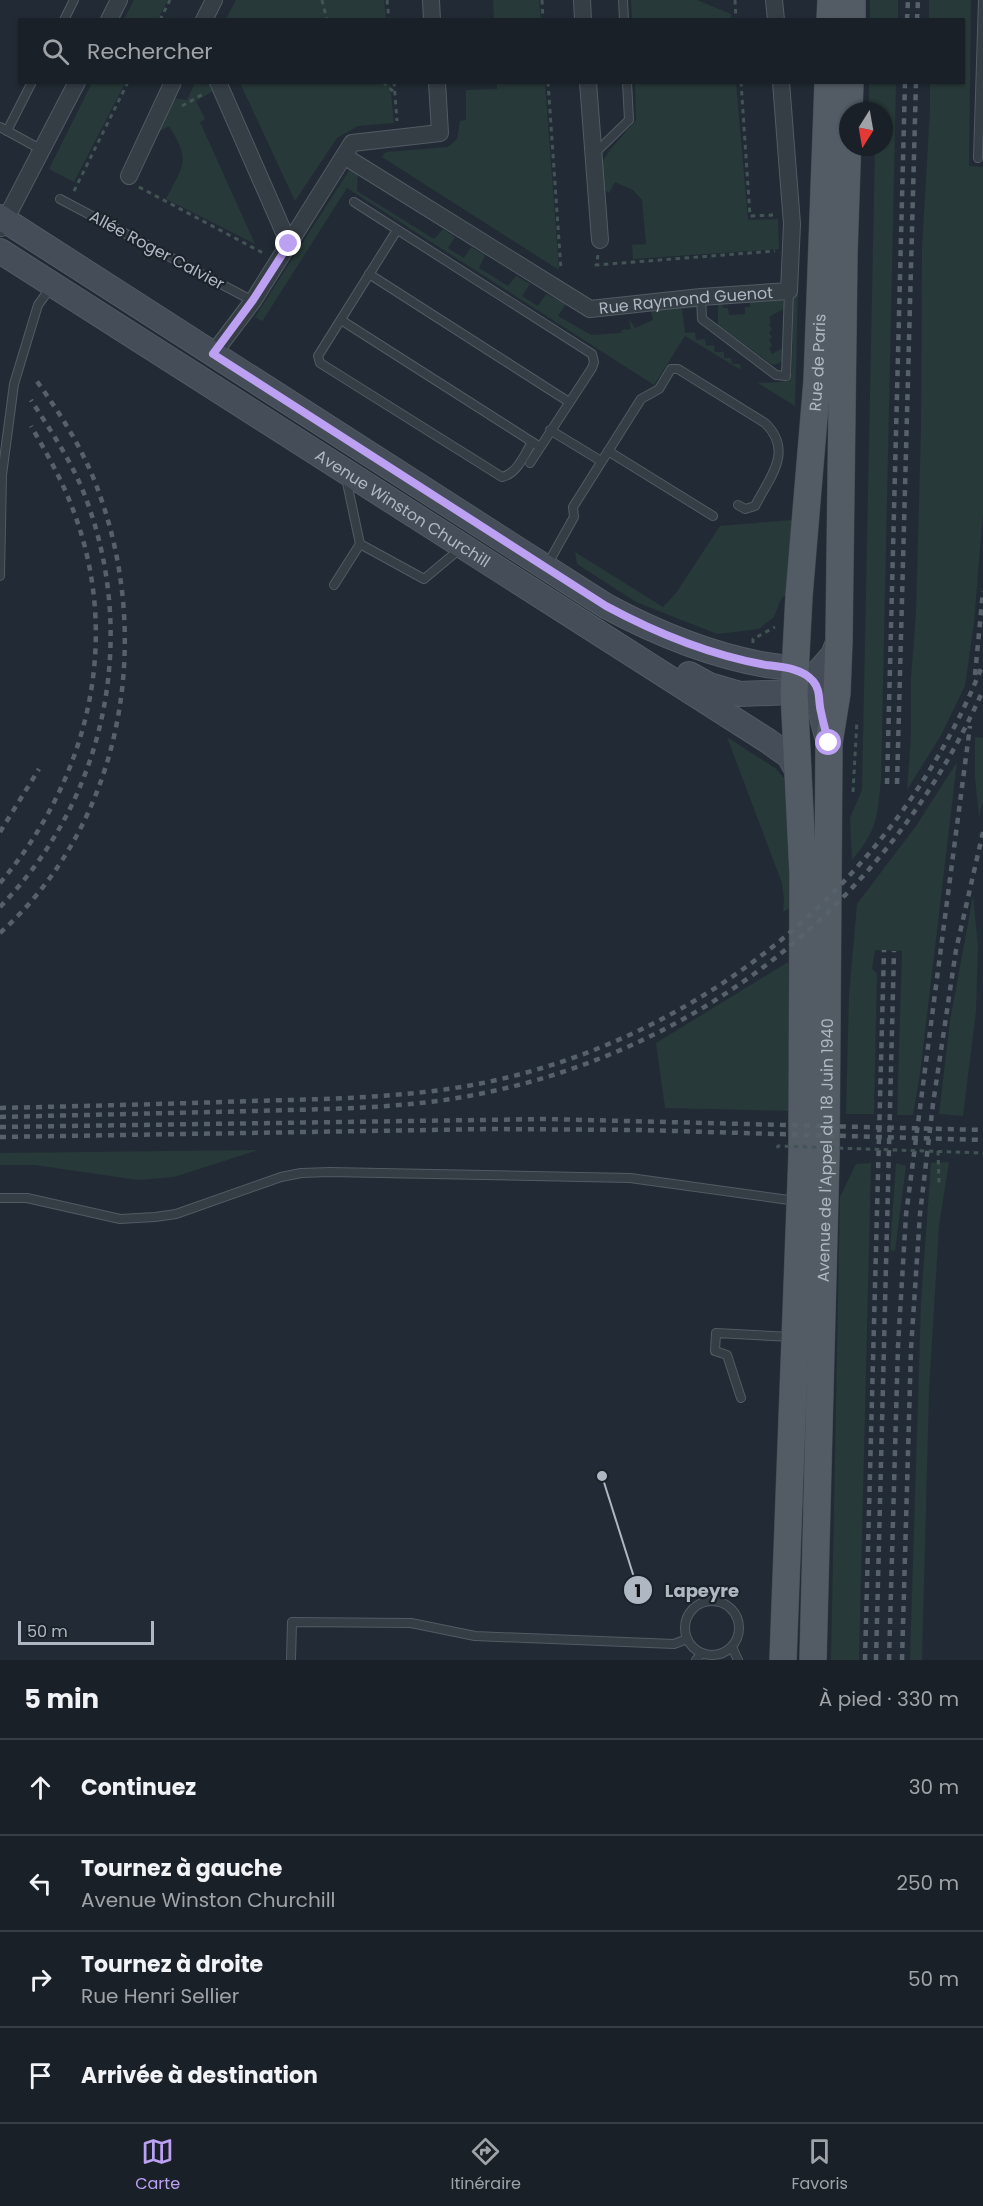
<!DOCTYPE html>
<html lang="fr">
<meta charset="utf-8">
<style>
:root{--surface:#1a2028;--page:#272d34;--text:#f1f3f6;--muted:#9fa3a8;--line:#383e45;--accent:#bca0f2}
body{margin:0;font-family:Poppins,sans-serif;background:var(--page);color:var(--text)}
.compass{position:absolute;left:839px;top:102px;width:54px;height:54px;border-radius:50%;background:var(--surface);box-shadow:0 2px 4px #0004;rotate:191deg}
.scale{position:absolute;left:18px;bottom:15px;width:136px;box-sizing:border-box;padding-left:6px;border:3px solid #afb8c2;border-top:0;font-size:16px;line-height:21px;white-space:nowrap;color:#afb8c2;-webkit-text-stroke:4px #1b222a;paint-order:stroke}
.stop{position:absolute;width:18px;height:18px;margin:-14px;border:4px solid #bca0f2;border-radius:50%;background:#fff}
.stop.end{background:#bca0f2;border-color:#fff;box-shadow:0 2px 6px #0008}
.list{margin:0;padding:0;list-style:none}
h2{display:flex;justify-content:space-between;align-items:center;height:78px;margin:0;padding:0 24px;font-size:26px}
h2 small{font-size:20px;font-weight:400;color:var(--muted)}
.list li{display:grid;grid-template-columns:39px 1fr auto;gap:18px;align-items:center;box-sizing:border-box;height:96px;padding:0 24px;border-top:2px solid var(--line)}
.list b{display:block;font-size:22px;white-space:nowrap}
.list p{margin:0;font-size:20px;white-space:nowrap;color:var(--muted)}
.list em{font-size:20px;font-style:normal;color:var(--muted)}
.icon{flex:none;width:33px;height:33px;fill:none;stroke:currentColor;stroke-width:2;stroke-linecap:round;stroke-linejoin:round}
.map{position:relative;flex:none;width:983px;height:1660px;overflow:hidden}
.search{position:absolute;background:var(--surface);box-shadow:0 2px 4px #0004;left:18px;right:18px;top:18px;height:66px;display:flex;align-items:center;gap:15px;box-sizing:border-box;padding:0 21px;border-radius:0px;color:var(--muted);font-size:22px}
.sheet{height:462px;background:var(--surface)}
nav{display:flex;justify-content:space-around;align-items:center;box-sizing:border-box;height:84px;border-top:2px solid var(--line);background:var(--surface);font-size:16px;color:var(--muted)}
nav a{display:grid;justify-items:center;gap:3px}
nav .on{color:var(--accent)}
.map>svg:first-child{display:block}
.green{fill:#273938}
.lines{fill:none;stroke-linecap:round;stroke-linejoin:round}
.lane-casing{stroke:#525b63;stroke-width:10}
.street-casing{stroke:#525b63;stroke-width:18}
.secondary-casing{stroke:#525b63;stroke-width:26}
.primary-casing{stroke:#3e464f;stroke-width:28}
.path{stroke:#435455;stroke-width:3;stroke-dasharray:4.5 4.5;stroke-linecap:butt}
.lane{stroke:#353d45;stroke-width:8}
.street{stroke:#353d45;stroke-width:16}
.secondary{stroke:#444d58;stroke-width:24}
.primary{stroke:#535c65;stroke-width:27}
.rail{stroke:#57616c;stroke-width:4.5;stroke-dasharray:6 6;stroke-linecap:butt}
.path-bridge{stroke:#435455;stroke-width:3;stroke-dasharray:4.5 4.5;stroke-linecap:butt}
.route{stroke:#bca0f2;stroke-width:8}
.labels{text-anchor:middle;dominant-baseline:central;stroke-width:4.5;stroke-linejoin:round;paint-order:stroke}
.street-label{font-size:16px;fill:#afb8c2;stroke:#1b222a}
.leader{fill:none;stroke:#afb8c2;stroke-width:2}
.callout-dot{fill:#afb8c2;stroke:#1b222a;stroke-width:2}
.mark-label{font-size:18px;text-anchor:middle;font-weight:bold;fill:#111}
.callout-label{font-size:18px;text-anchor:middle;font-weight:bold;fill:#afb8c2;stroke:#1b222a;stroke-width:4.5;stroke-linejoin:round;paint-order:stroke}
</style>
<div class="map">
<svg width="983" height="1660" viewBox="0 0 983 1660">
<rect width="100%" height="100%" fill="#222b35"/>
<g class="green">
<path d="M 134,0 L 168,0 L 158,19 L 124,19 Z"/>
<path d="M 236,0 L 384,0 L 386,19 L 226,19 Z"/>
<path d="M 493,0 L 539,0 L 541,19 L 494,19 Z"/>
<path d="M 631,0 L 697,0 L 731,14 L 731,19 L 632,19 Z"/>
<rect x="870" y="0" width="28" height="19"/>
<path d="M 929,0 L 971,0 L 969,166 L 983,167 L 983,513 L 974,623 L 965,686 L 941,735 L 907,790 L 911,736 L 911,678 L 916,613 L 921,428 L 922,248 L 930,109 L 930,83 L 964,82 L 964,20 L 929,19 Z"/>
<path d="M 92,83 L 125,83 L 74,182 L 49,169 Z"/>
<path d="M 195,83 L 211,83 L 215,90 L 196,101 L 205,119 L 200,122 L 255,244 L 166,199 C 184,164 191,161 169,126 L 158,132 L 172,98 L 187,100 Z"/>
<path d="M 240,83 L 390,83 L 394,123 L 358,126 L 337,138 L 295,201 Z"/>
<path d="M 497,83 L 545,83 L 559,270 L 382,157 L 386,152 L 448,147 L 457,139 L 460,121 L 466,120 L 466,90 L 497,89 Z"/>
<path d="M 635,83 L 736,83 L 748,220 L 778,219 L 779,249 L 633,259 L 632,245 L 646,244 L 642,200 L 633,190 L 615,182 L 609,193 L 603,189 L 600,166 L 610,150 L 636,120 Z"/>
<path d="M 869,83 L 896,83 L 881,779 C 877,818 878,829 852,860 L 850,818 L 862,790 L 875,147 L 884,147 L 884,111 L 869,111 Z"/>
<path d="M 350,169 L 358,174 L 357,191 L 434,239 L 443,229 L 455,237 L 448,248 L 464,258 L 471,247 L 485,255 L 479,268 L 508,286 L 516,276 L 530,284 L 522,296 L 538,306 L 546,294 L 566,304 L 558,316 L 591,335 L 621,333 L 622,330 L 631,329 L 629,319 L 635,328 L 653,320 L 650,307 L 696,304 L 698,306 L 696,308 L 682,309 L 685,333 L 695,332 L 696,340 L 705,339 L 706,346 L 714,345 L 715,352 L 724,352 L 724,358 L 731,358 L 732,364 L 740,364 L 741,370 L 685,336 L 654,385 L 347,188 L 263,320 L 262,321 L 255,317 Z"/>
<path d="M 793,291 L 798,291 L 795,406 L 758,383 L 782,382 L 789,379 L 792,372 Z"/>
<path d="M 780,299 L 783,300 L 785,308 L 769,317 L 771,322 L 769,324 L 772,330 L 769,332 L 772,338 L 769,339 L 772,346 L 769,348 L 772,354 L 783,348 C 784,358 782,366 771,364 L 718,325 L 718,303 L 722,302 L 723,308 L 728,308 L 729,315 L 745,314 L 745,307 L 750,307 L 750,300 Z"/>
<path d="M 792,520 L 786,594 L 781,599 L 774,617 L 759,629 L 717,634 L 636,602 L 577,564 L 575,552 L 663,607 L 676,593 L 720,526 Z"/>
<path d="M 727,737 L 775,768 L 784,778 L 793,906 L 783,912 L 784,900 L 782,883 Z"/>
<path d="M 975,737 L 983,738 L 983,802 L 979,817 L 975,778 Z"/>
<path d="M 957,762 L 920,1074 L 913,1115 L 897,1115 L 902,951 L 875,950 L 872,969 L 877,974 L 874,1114 L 846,1114 L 849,995 L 857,904 L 916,826 Z"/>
<path d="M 973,896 L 978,946 L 976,1011 L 963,1116 L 939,1114 L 950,1021 Z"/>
<path d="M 788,962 L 792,1111 L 665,1108 L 656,1043 Z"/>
<path d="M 258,1150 L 174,1177 L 138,1180 L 35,1165 L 0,1165 L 0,1153 Z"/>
<path d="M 949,1162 L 939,1226 L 929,1392 L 922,1660 L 910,1660 L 921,1302 L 931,1163 Z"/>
<path d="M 871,1163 L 859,1660 L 831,1660 L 840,1197 L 856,1164 Z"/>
<path d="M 896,1163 L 906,1166 L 895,1251 L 890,1250 Z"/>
</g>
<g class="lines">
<defs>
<g id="lane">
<path d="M 623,0 L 624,20"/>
<path d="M 64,20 L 74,0"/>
<path d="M 0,127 L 42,150"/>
<path d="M 7,131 L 32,82"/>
<path d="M 595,153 L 629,120 L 627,82"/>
<path d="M 978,158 L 983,0"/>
<path d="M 60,199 L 253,301"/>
<path d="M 354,202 L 592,354 L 594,362 L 592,368 L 530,463"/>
<path d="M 397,230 L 318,356 L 320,363 L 502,477 C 517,474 525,454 532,442"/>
<path d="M 369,274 L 569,402"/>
<path d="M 701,297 L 702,319 L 776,375 L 786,376 L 789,291"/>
<path d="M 341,320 L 537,445"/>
<path d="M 550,430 L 601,461"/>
<path d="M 608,451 L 713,516"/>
<path d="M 346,478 L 360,544 L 424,579 L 461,548"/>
<path d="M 546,567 L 574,517 L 573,507 L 641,399 L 659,389 L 671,369 L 678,369 L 765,423 C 794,451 770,477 755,506 L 745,509 L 738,505"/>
<path d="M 0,576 L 2,475 L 14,384 L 38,305 L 51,287"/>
<path d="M 334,585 L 360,544"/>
<path d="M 0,1198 L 27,1198 L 120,1219 L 155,1217 L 176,1214 L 281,1177 L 301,1173 L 330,1172 L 630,1178 L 796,1201"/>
<path d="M 741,1398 L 727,1355 L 715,1351 L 716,1333 L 792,1337"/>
<circle cx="712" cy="1628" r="27"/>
<path d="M 732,1647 L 738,1660"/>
<path d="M 291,1660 L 292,1622 L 411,1623 L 475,1636 L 674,1644 L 687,1639"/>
<path d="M 696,1660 L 702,1653"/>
</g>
<g id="street">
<path d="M 431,0 L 432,20"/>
<path d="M 582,0 L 583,20"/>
<path d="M 774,0 L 776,20"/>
<path d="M 109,20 L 119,0"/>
<path d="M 204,20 L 214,0"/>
<path d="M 218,82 L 289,244"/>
<path d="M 588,82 L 600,240"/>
<path id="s1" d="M 344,156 L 590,309 L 701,297 L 789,291 L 792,224 L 781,82"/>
<path d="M 129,176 L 173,82"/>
<path d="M 1,228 L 77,82"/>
<path d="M 213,354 L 253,301 L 352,143 L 440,133 L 437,82"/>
</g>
<g id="secondary">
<path d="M 0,217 L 606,606 C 656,633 710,655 766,665 C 782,667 803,668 813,681 C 821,690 818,701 821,712 C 823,722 826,733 829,743"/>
<path id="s2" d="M 0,251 L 768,741 L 789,756 L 799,774"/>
<path d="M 689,674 L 709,685 L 740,694 L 794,692 L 807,685 L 833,655 L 839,640"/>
</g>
<g id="primary">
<path d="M 830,20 L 831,0"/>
<path d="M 852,20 L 852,0"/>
<path d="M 849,111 L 850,82"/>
<path id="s3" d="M 783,1660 L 802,1154 L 803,874 L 794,692 L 799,596 L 817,381 L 828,82"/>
<path id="s4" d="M 813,1660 L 826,1155 L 829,743 L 837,693 L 839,640 L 844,252 L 848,135"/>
</g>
</defs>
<use href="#lane" class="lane-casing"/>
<use href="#street" class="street-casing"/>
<use href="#secondary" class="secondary-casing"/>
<use href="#primary" class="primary-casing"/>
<g class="path">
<path d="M 322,0 L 327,20"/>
<path d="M 387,0 L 389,20"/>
<path d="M 542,0 L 543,20"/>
<path d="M 735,0 L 736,20"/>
<path d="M 160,20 L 170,0"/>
<path d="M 383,82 L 395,93"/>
<path d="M 394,82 L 397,121"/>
<path d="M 548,82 L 561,270"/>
<path d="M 741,82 L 750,216 L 773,215"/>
<path d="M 182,106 L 205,93"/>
<path d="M 139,187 L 263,253"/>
<path d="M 74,191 L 128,82"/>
<path d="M 598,255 L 596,265 L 775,251"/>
<path d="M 753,643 L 753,639 L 775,627"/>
<path d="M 853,792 L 857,720"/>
<path d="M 938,1151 L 939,1183"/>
</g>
<use href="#lane" class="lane"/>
<use href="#street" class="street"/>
<use href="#secondary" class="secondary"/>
<use href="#primary" class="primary"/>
<g class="rail">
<path d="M 907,20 L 908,0"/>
<path d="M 917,20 L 918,0"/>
<path d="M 975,675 L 983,591"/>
<path d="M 887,784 L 905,82"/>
<path d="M 897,784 L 916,82"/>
<path d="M 0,832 L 39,769"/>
<path d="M 0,883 C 89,778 123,638 72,507 C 61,478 46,452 31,426"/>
<path d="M 0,907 C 20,886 38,864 53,839 C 118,734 129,601 81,486 C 68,456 49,428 31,400"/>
<path d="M 0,933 C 125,821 155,635 95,482 C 80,444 59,412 36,380"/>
<path d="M 0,1108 C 84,1106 168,1104 251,1101 C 327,1099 404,1098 478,1084 C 705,1039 898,879 983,664"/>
<path d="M 0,1117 C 85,1115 170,1113 255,1111 C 320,1109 386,1109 451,1099 C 686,1062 887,909 983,690"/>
<path d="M 0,1127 L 547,1119 L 983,1130"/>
<path d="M 0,1137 L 490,1129 L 640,1130 L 983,1140"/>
<path d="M 865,1660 L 884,950"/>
<path d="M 876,1660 L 894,951"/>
<path d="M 889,1660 L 898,1346 L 906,1215 L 970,726"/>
<path d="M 902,1660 L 911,1349 L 920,1214 L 933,1104 L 956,950 L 983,832"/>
</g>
<path class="path-bridge" d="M 777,1148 L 778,1146 L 983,1153"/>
</g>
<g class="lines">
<path class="route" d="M 289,244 L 253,300 L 213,354 L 606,606 C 656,633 710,655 766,665 C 782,667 802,668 813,681 C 821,690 818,701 821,712 C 823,722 826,733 829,743"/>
</g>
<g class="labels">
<g class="street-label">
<text transform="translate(157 250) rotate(28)">Allée Roger Calvier</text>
<text stroke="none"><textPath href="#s1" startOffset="386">Rue Raymond Guenot</textPath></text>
<text stroke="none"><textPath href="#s3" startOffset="1299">Rue de Paris</textPath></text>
<text stroke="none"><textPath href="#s2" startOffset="478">Avenue Winston Churchill</textPath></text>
<text stroke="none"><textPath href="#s4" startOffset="510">Avenue de l'Appel du 18 Juin 1940</textPath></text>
</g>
</g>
<path class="leader" d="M602 1476L638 1590"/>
<g class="callout-dot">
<circle cx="602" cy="1476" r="6"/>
<circle cx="638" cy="1590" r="15"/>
</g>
<g class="mark-label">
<text x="638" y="1597">1</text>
</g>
<g class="callout-label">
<text x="702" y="1597">Lapeyre</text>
</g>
</svg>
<svg class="compass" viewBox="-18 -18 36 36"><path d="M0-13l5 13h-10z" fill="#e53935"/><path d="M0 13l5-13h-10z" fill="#9fa3a8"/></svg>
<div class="scale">50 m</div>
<div class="stop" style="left:829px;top:743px"></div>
<div class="stop end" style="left:289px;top:244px"></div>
<div class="search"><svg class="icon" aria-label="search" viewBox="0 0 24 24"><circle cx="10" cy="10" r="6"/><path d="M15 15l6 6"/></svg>Rechercher</div>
</div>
<section class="sheet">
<h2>5 min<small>À pied · 330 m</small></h2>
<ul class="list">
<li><svg class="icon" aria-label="ahead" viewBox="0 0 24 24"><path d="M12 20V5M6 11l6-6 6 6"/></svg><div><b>Continuez</b></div><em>30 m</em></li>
<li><svg class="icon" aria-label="left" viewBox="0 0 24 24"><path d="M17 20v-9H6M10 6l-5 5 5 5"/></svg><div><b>Tournez à gauche</b><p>Avenue Winston Churchill</p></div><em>250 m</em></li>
<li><svg class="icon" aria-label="right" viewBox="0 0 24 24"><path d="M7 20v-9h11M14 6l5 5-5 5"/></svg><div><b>Tournez à droite</b><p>Rue Henri Sellier</p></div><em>50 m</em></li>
<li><svg class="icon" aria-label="arrive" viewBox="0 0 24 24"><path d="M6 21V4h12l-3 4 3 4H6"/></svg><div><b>Arrivée à destination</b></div></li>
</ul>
</section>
<nav>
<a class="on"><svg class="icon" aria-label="map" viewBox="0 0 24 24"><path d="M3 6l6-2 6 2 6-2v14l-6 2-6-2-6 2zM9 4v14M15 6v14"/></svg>Carte</a>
<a><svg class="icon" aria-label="directions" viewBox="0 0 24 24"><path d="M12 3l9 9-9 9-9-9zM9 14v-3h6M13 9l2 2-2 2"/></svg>Itinéraire</a>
<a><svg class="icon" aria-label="saved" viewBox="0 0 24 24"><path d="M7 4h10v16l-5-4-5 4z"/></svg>Favoris</a>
</nav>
